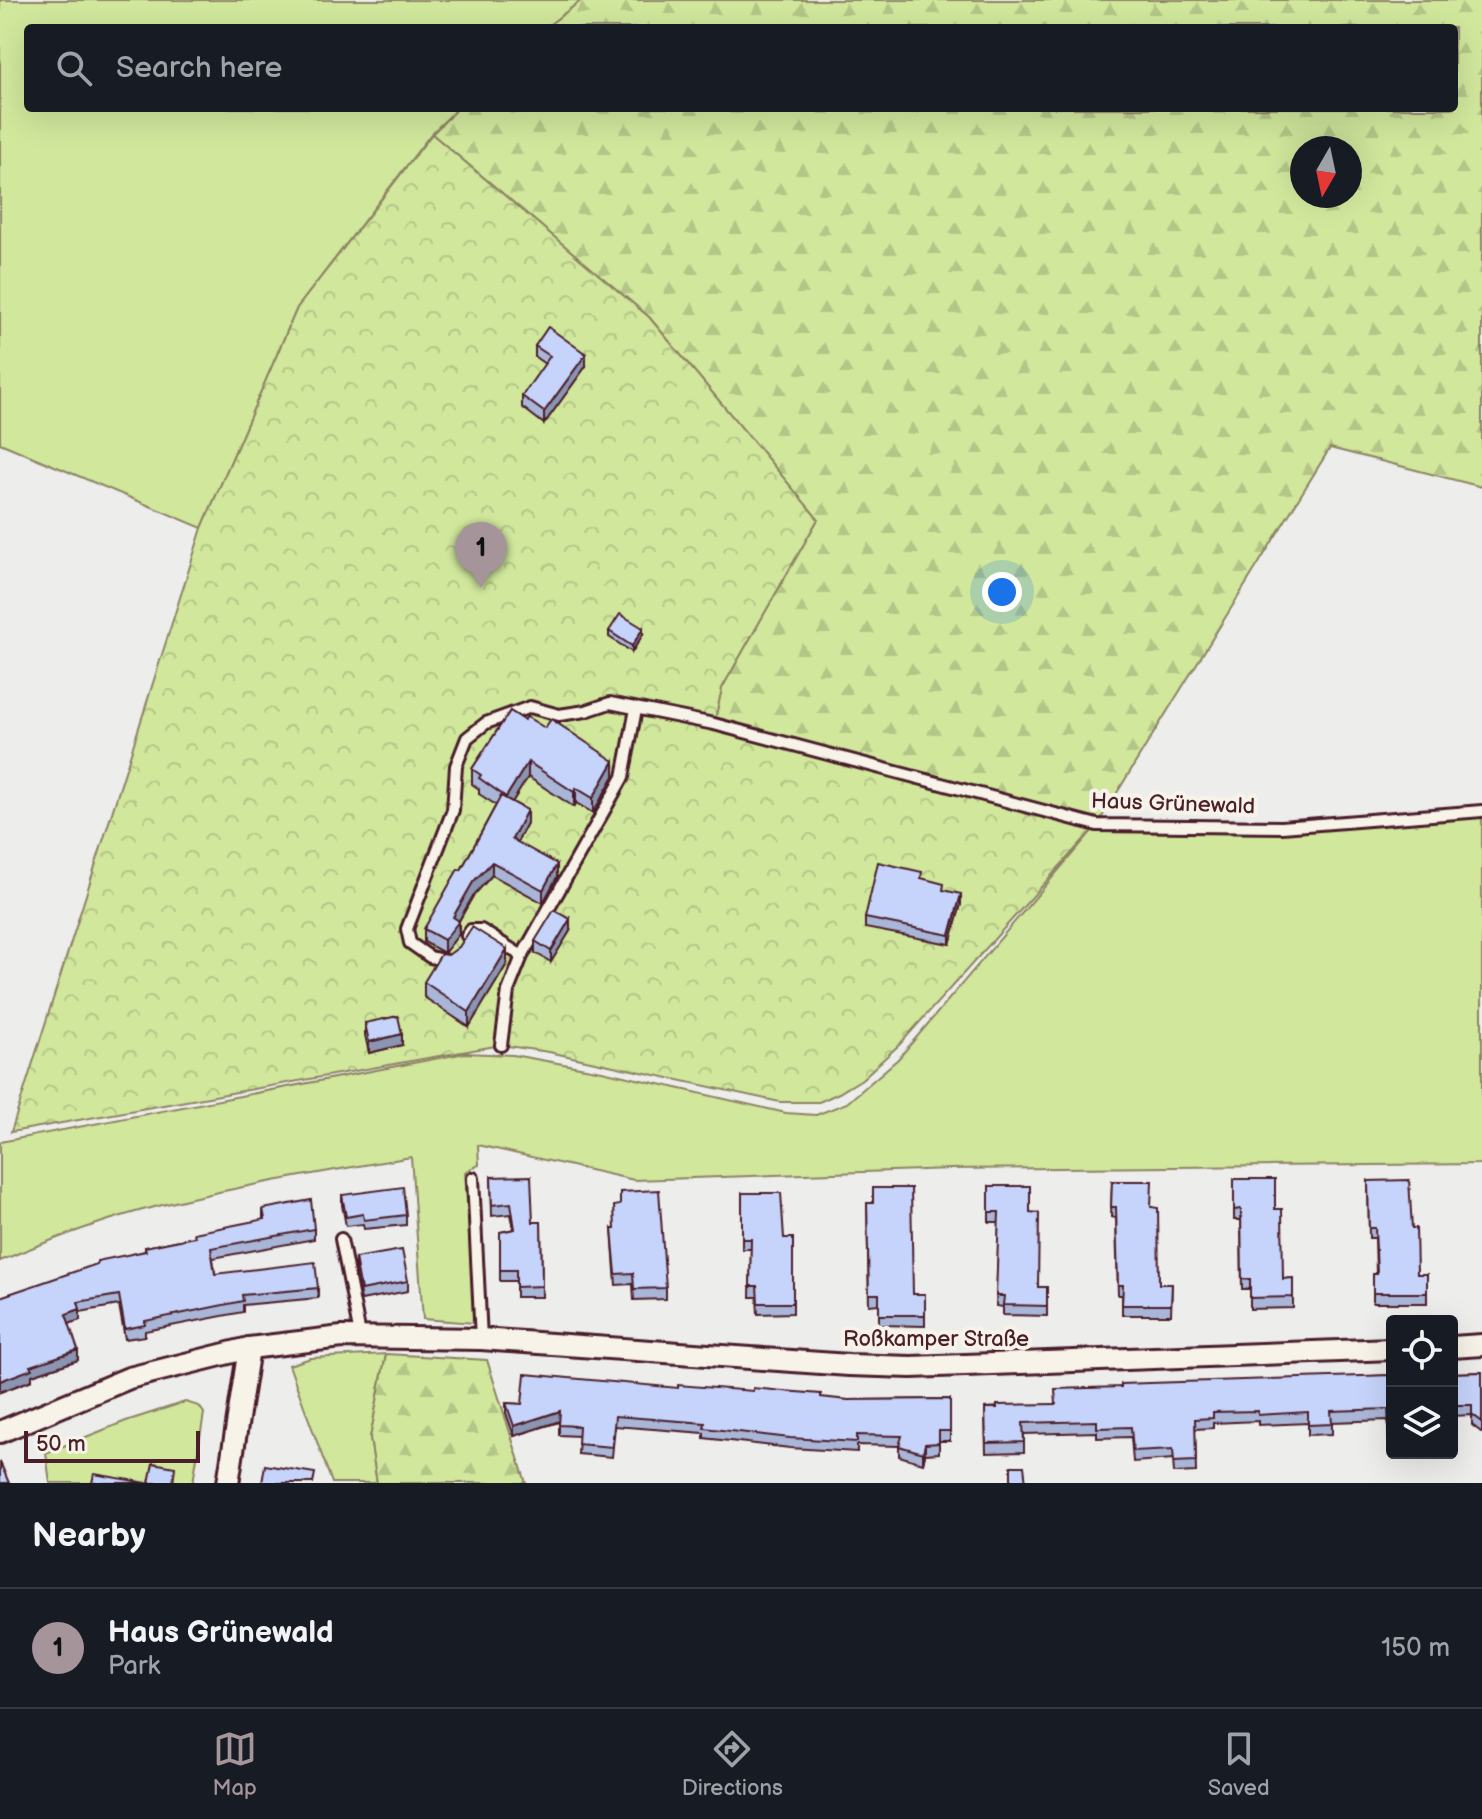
<!DOCTYPE html>
<meta charset="utf-8">
<style>
:root{--surface:#171b24;--page:#242831;--text:#f1f3f6;--muted:#9ea1a6;--line:#363941;--accent:#a6949b}
body{margin:0;font-family:"Balsamiq Sans",sans-serif;background:var(--page);color:var(--text)}
.controls{position:absolute;right:24px;bottom:24px;display:grid;overflow:hidden;border-radius:8px;box-shadow:0 8px 32px #0002}
.controls button{width:72px;height:72px;display:grid;place-items:center;padding:0;border:0;border-bottom:2px solid var(--line);background:var(--surface);color:var(--text);font:40px sans-serif}
.compass{position:absolute;left:1290px;top:136px;width:72px;height:72px;border-radius:50%;background:var(--surface);box-shadow:0 8px 32px #0002;rotate:189deg}
.scale{position:absolute;left:24px;bottom:20px;width:176px;box-sizing:border-box;padding-left:8px;border:4px solid #4a1f2b;border-top:0;font-size:22px;line-height:28px;white-space:nowrap;color:#4a1f2b;-webkit-text-stroke:6px #f7f3e8;paint-order:stroke}
.you{position:absolute;left:1002px;top:592px;width:28px;height:28px;margin:-20px;border:6px solid #fff;border-radius:50%;background:#1a73e8;box-shadow:0 0 0 12px #1a73e833}
.badge{display:grid;place-items:center;width:52px;height:52px;border-radius:50%;background:var(--accent);color:#111;font-size:26px;font-weight:700}
.pin{position:absolute;translate:-50% -66px;filter:drop-shadow(0 2px 4px #0008)}
.pin::after{content:'';position:absolute;top:42px;width:28px;height:24px;background:inherit;clip-path:polygon(0 0,100% 0,50% 100%)}
.list{margin:0;padding:0;list-style:none}
h2{display:flex;justify-content:space-between;align-items:center;height:104px;margin:0;padding:0 32px;font-size:34px}
h2 small{font-size:26px;font-weight:400;color:var(--muted)}
.list li{display:grid;grid-template-columns:52px 1fr auto;gap:24px;align-items:center;box-sizing:border-box;height:120px;padding:0 32px;border-top:2px solid var(--line)}
.list b{display:block;font-size:30px;white-space:nowrap}
.list p{margin:0;font-size:26px;white-space:nowrap;color:var(--muted)}
.list em{font-size:26px;font-style:normal;color:var(--muted)}
.icon{flex:none;width:44px;height:44px;fill:none;stroke:currentColor;stroke-width:2;stroke-linecap:round;stroke-linejoin:round}
.map{position:relative;flex:none;width:1482px;height:1483px;overflow:hidden}
.search{position:absolute;background:var(--surface);box-shadow:0 8px 32px #0002;left:24px;right:24px;top:24px;height:88px;display:flex;align-items:center;gap:20px;box-sizing:border-box;padding:0 28px;border-radius:8px;color:var(--muted);font-size:30px}
.sheet{height:224px;background:var(--surface)}
nav{display:flex;justify-content:space-around;align-items:center;box-sizing:border-box;height:112px;border-top:2px solid var(--line);background:var(--surface);font-size:22px;color:var(--muted)}
nav a{display:grid;justify-items:center;gap:4px}
nav .on{color:var(--accent)}
.map>svg:first-child{display:block}
.grass{fill:#d0e79c;stroke:#8d8364;stroke-width:2}
.forest{fill:url(#forest-firs);stroke:#8d8364;stroke-width:2;fill-rule:evenodd}
.park{fill:url(#park-crowns);stroke:#8d8364;stroke-width:2}
.lines{fill:none;stroke-linecap:round;stroke-linejoin:round}
.service-casing{stroke:#4a1f2b;stroke-width:16}
.minor-casing{stroke:#4a1f2b;stroke-width:26}
.service{stroke:#f7f3e8;stroke-width:10}
.minor{stroke:#f7f3e8;stroke-width:20}
.wall{fill:#aab6d8;stroke:#4a1f2b;stroke-width:2}
.shaded-wall{fill:#8b94b0;stroke:#4a1f2b;stroke-width:2}
.building{fill:#c6d4fb;stroke:#4a1f2b;stroke-width:2}
.labels{text-anchor:middle;dominant-baseline:central;stroke-width:8;stroke-linejoin:round;paint-order:stroke}
.street-label{font-size:22px;fill:#4a1f2b;stroke:#f7f3e8}
</style>
<div class="map">
<svg width="1482" height="1483" viewBox="0 0 1482 1483">
<defs>
<pattern id="forest-firs" width="22" height="20" patternUnits="userSpaceOnUse" patternTransform="scale(2)"><rect width="22" height="20" fill="#d0e79c"/><path d="M5 1l3.5 6h-7zM16 11l3.5 6h-7z" fill="#b4c687"/></pattern>
<pattern id="park-crowns" width="20" height="18" patternUnits="userSpaceOnUse" patternTransform="scale(2)"><rect width="20" height="18" fill="#d0e79c"/><path d="M2 6a3 3 0 1 1 6 0M12 15a3 3 0 1 1 6 0" fill="none" stroke="#b4c687"/></pattern>
</defs>
<rect width="100%" height="100%" fill="#ededec"/>
<filter id="ink" filterUnits="userSpaceOnUse"><feTurbulence type="fractalNoise" baseFrequency=".0125" numOctaves="2"/><feDisplacementMap in="SourceGraphic" scale="16" xChannelSelector="R" yChannelSelector="G"/><feConvolveMatrix kernelMatrix="1 2 1 2 8 2 1 2 1" color-interpolation-filters="sRGB"/></filter>
<g filter="url(#ink)">
<g class="grass">
<path d="M 0,0 L 582,0 L 545,28 L 28,28 L 28,108 L 458,108 L 431,134 L 297,308 L 202,528 L 0,443 Z"/>
<path d="M 1482,811 L 1482,1164 L 951,1169 L 634,1180 L 478,1145 L 479,1165 L 465,1172 L 475,1323 L 423,1319 L 411,1157 C 320,1173 228,1187 139,1211 C 92,1224 45,1242 0,1261 L 0,1142 L 465,1053 L 513,1055 L 602,1071 L 786,1113 L 816,1115 L 847,1103 L 898,1059 L 1097,825 L 1283,827 Z"/>
<path d="M 386,1354 L 370,1438 L 377,1483 L 332,1483 L 289,1365 L 311,1358 Z"/>
<path d="M 185,1402 L 199,1406 L 204,1413 L 193,1483 L 50,1483 L 46,1453 L 126,1421 Z"/>
</g>
<g class="forest">
<path d="M 582,0 L 1482,0 L 1482,487 L 1330,448 L 1097,825 L 867,759 L 714,724 L 722,688 L 818,519 L 649,317 L 432,134 L 458,108 L 1454,108 L 1454,28 L 545,28 ZM 1302,148 L 1350,148 L 1350,196 L 1302,196 Z"/>
<path d="M 386,1354 L 487,1360 L 526,1483 L 377,1483 L 370,1438 Z"/>
</g>
<path class="park" d="M 432,134 L 649,317 L 818,519 L 722,688 L 714,724 L 1097,825 L 900,1044 L 862,1079 L 839,1093 L 819,1102 L 780,1102 L 549,1052 L 501,1045 L 11,1132 L 202,528 L 297,308 Z"/>
<g class="lines">
<defs>
<g id="service">
<path d="M 467,936 L 471,930 L 481,930 L 522,956"/>
<path d="M 447,961 L 430,957 L 410,943 L 407,929 L 453,810 L 456,766 L 467,738 L 486,723 L 530,707 L 559,715 L 586,711 L 610,703 L 714,724 L 1097,825 L 1282,827 L 1482,811"/>
<path d="M 501,1045 L 508,991 L 522,956 L 623,777 L 636,709"/>
<path d="M 473,1178 L 481,1339"/>
<path d="M 341,1239 L 360,1335"/>
</g>
<g id="minor">
<path d="M 1452,1347 L 1482,1345"/>
<path d="M 0,1432 L 129,1378 L 249,1348 L 342,1337 L 481,1339 L 849,1365 L 911,1367 L 1392,1349"/>
<path d="M 228,1483 L 249,1348"/>
</g>
</defs>
<use href="#service" class="service-casing"/>
<use href="#minor" class="minor-casing"/>
<use href="#service" class="service"/>
<use href="#minor" class="minor"/>
</g>
<g class="wall">
<path d="M 535,346 L 586,366 L 544,424 L 522,407 L 522,396 L 545,364 L 535,357 Z"/>
<path d="M 609,631 L 643,634 L 632,652 L 609,637 Z"/>
<path d="M 510,711 L 614,776 L 593,813 L 576,803 L 574,807 L 528,777 L 512,802 L 527,823 L 517,842 L 557,877 L 543,903 L 492,875 L 473,896 L 459,921 L 459,934 L 444,953 L 424,942 L 424,929 L 461,870 L 496,805 L 479,794 L 479,789 L 472,784 L 472,769 Z"/>
<path d="M 922,879 L 944,891 L 961,904 L 950,944 L 865,928 L 865,918 Z"/>
<path d="M 570,931 L 551,962 L 535,953 L 535,941 Z"/>
<path d="M 507,964 L 469,1027 L 424,997 L 424,982 Z"/>
<path d="M 365,1023 L 402,1045 L 369,1053 L 365,1035 Z"/>
<path d="M 491,1177 L 533,1222 L 541,1222 L 542,1297 L 516,1297 L 516,1281 L 500,1281 L 500,1232 L 514,1229 L 511,1214 L 492,1216 Z"/>
<path d="M 1234,1179 L 1275,1209 L 1283,1279 L 1293,1278 L 1293,1308 L 1250,1309 L 1250,1289 L 1242,1289 L 1241,1220 L 1234,1220 Z"/>
<path d="M 1112,1181 L 1152,1207 L 1159,1284 L 1172,1284 L 1171,1315 L 1122,1315 L 1122,1295 L 1118,1295 L 1116,1218 L 1111,1217 Z"/>
<path d="M 1368,1181 L 1412,1228 L 1417,1274 L 1427,1274 L 1427,1303 L 1373,1303 L 1373,1274 L 1376,1274 L 1375,1238 L 1369,1238 Z"/>
<path d="M 989,1186 L 1030,1212 L 1038,1287 L 1047,1287 L 1047,1316 L 1003,1315 L 1003,1307 L 996,1306 L 999,1222 L 989,1222 Z"/>
<path d="M 742,1193 L 784,1238 L 793,1238 L 793,1313 L 758,1314 L 757,1297 L 750,1297 L 751,1249 L 742,1249 Z"/>
<path d="M 342,1195 L 406,1215 L 406,1225 L 364,1229 L 363,1224 L 346,1226 L 342,1205 Z"/>
<path d="M 867,1203 L 913,1294 L 925,1294 L 925,1326 L 879,1325 L 879,1304 L 869,1305 Z"/>
<path d="M 263,1209 L 314,1229 L 314,1239 L 213,1258 L 215,1274 L 318,1288 L 318,1298 L 243,1305 L 243,1312 L 145,1331 L 145,1336 L 125,1339 L 119,1305 L 80,1312 L 80,1320 L 69,1323 L 78,1360 L 32,1375 L 32,1380 L 0,1392 L 97,1264 L 145,1251 L 145,1247 L 194,1237 L 263,1220 Z"/>
<path d="M 612,1229 L 666,1288 L 666,1299 L 634,1300 L 633,1284 L 616,1285 Z"/>
<path d="M 355,1258 L 408,1281 L 408,1291 L 361,1300 L 355,1268 Z"/>
<path d="M 1482,1372 L 1482,1432 L 1481,1432 L 1472,1425 L 1472,1415 L 1452,1416 L 1452,1373 Z"/>
<path d="M 1392,1375 L 1392,1444 L 1389,1444 L 1388,1420 L 1332,1422 L 1332,1434 L 1308,1435 L 1308,1423 L 1258,1425 L 1258,1421 L 1213,1423 L 1213,1428 L 1195,1429 L 1196,1472 L 1174,1473 L 1173,1459 L 1133,1462 L 1131,1437 L 1097,1438 L 1097,1432 L 1024,1434 L 1024,1452 L 986,1453 L 985,1408 L 1056,1404 L 1121,1387 Z"/>
<path d="M 678,1388 L 848,1400 L 950,1399 L 950,1441 L 939,1441 L 939,1453 L 925,1454 L 923,1463 L 899,1456 L 899,1446 L 857,1445 L 857,1452 L 790,1448 L 704,1438 L 704,1433 L 615,1426 L 612,1457 L 578,1454 L 579,1436 L 559,1435 L 559,1422 L 514,1436 L 506,1413 L 506,1403 L 522,1404 Z"/>
</g>
<g class="shaded-wall">
<path d="M 586,354 L 586,366 L 544,424 L 544,412 Z"/>
<path d="M 643,628 L 643,634 L 632,652 L 632,646 Z"/>
<path d="M 614,761 L 614,776 L 593,813 L 593,798 Z"/>
<path d="M 528,762 L 528,777 L 506,812 L 506,797 Z"/>
<path d="M 576,788 L 576,803 L 574,807 L 574,792 Z"/>
<path d="M 527,810 L 527,823 L 512,852 L 512,839 Z"/>
<path d="M 492,862 L 492,875 L 473,896 L 458,922 L 459,934 L 444,953 L 444,940 L 453,917 L 473,882 Z"/>
<path d="M 557,864 L 557,877 L 543,903 L 543,890 Z"/>
<path d="M 961,894 L 961,904 L 950,944 L 950,935 Z"/>
<path d="M 570,919 L 570,931 L 551,962 L 551,951 Z"/>
<path d="M 507,949 L 507,964 L 469,1027 L 469,1012 Z"/>
<path d="M 402,1034 L 402,1045 L 369,1053 L 369,1042 Z"/>
<path d="M 80,1309 L 80,1320 L 66,1325 L 66,1314 Z"/>
<path d="M 78,1350 L 78,1360 L 32,1375 L 32,1380 L 0,1392 L 0,1381 L 30,1366 Z"/>
<path d="M 560,1411 L 560,1421 L 514,1436 L 514,1426 Z"/>
<path d="M 925,1444 L 925,1454 L 923,1463 L 923,1453 Z"/>
</g>
<g class="building">
<path d="M 548,327 L 586,354 L 544,412 L 522,396 L 550,356 L 535,346 Z"/>
<path d="M 620,614 L 643,628 L 632,646 L 609,631 Z"/>
<path d="M 510,711 L 524,720 L 527,717 L 545,728 L 551,719 L 614,761 L 593,798 L 576,788 L 574,792 L 528,762 L 506,797 L 479,778 L 481,775 L 472,769 Z"/>
<path d="M 501,796 L 527,810 L 512,839 L 557,864 L 543,890 L 492,862 L 473,882 L 453,917 L 459,921 L 444,940 L 424,929 L 458,869 L 461,870 Z"/>
<path d="M 878,862 L 922,872 L 921,878 L 944,884 L 943,890 L 961,894 L 950,935 L 865,918 Z"/>
<path d="M 554,910 L 570,919 L 551,951 L 535,941 Z"/>
<path d="M 472,927 L 507,949 L 469,1012 L 424,982 L 441,954 L 448,955 L 459,947 Z"/>
<path d="M 398,1016 L 402,1034 L 369,1042 L 365,1023 Z"/>
<path d="M 531,1176 L 533,1222 L 541,1222 L 542,1286 L 516,1287 L 516,1270 L 500,1270 L 500,1232 L 515,1229 L 511,1203 L 492,1205 L 491,1177 Z"/>
<path d="M 1234,1179 L 1275,1179 L 1275,1209 L 1282,1209 L 1283,1279 L 1293,1278 L 1293,1297 L 1250,1298 L 1250,1279 L 1242,1279 L 1241,1209 L 1234,1210 Z"/>
<path d="M 1409,1180 L 1412,1228 L 1416,1228 L 1417,1274 L 1427,1274 L 1427,1293 L 1373,1293 L 1373,1274 L 1377,1274 L 1375,1228 L 1369,1228 L 1368,1181 Z"/>
<path d="M 1112,1181 L 1152,1181 L 1151,1207 L 1158,1208 L 1159,1284 L 1172,1284 L 1171,1305 L 1122,1305 L 1123,1285 L 1118,1285 L 1116,1207 L 1111,1207 Z"/>
<path d="M 989,1186 L 1030,1186 L 1030,1212 L 1039,1213 L 1038,1287 L 1047,1287 L 1047,1306 L 1003,1305 L 1004,1296 L 996,1296 L 999,1212 L 989,1212 Z"/>
<path d="M 403,1187 L 406,1215 L 364,1220 L 363,1214 L 346,1217 L 342,1195 Z"/>
<path d="M 873,1188 L 911,1188 L 913,1294 L 925,1294 L 925,1315 L 879,1315 L 879,1294 L 869,1294 L 867,1203 L 873,1203 Z"/>
<path d="M 659,1190 L 666,1288 L 634,1289 L 633,1273 L 616,1274 L 612,1229 L 615,1229 L 614,1206 L 620,1205 L 620,1192 Z"/>
<path d="M 742,1193 L 781,1193 L 784,1238 L 793,1238 L 793,1303 L 758,1303 L 757,1286 L 750,1286 L 751,1239 L 742,1239 Z"/>
<path d="M 311,1200 L 314,1229 L 211,1248 L 215,1274 L 315,1262 L 318,1288 L 242,1295 L 243,1301 L 145,1321 L 145,1325 L 125,1329 L 119,1295 L 78,1302 L 80,1309 L 66,1314 L 78,1350 L 30,1366 L 32,1369 L 0,1381 L 0,1297 L 97,1264 L 97,1261 L 146,1251 L 145,1247 L 195,1237 L 194,1233 L 265,1219 L 263,1209 Z"/>
<path d="M 402,1250 L 408,1281 L 361,1290 L 355,1258 Z"/>
<path d="M 1482,1372 L 1482,1421 L 1481,1421 L 1472,1414 L 1472,1405 L 1452,1405 L 1452,1373 Z"/>
<path d="M 525,1374 L 678,1388 L 678,1385 L 753,1391 L 753,1388 L 783,1391 L 821,1394 L 821,1397 L 848,1400 L 950,1399 L 950,1431 L 939,1431 L 939,1443 L 925,1444 L 923,1453 L 899,1446 L 902,1436 L 857,1435 L 857,1442 L 790,1438 L 704,1428 L 705,1423 L 615,1416 L 612,1447 L 578,1444 L 579,1426 L 559,1425 L 560,1411 L 514,1426 L 506,1403 L 522,1404 Z"/>
<path d="M 1392,1375 L 1392,1434 L 1389,1434 L 1388,1409 L 1331,1411 L 1332,1424 L 1308,1425 L 1308,1412 L 1258,1415 L 1258,1411 L 1213,1412 L 1213,1418 L 1195,1419 L 1196,1461 L 1174,1462 L 1173,1449 L 1133,1451 L 1131,1427 L 1097,1428 L 1097,1421 L 1023,1423 L 1024,1442 L 986,1443 L 985,1408 L 997,1408 L 997,1405 L 1056,1404 L 1055,1389 L 1121,1387 L 1121,1384 L 1150,1383 Z"/>
<path d="M 0,1462 L 9,1483 L 0,1483 Z"/>
<path d="M 153,1463 L 175,1467 L 173,1483 L 149,1483 Z"/>
<path d="M 265,1465 L 315,1473 L 313,1483 L 262,1483 Z"/>
<path d="M 1011,1466 L 1024,1466 L 1026,1483 L 1011,1483 Z"/>
<path d="M 94,1474 L 147,1483 L 92,1483 Z"/>
</g>
</g>
<g class="labels">
<g class="street-label">
<text transform="translate(1173 804) rotate(2)">Haus Grünewald</text>
<text x="936" y="1339">Roßkamper Straße</text>
</g>
</g>
</svg>
<div class="controls">
<button><svg class="icon" aria-label="locate" viewBox="0 0 24 24"><circle cx="12" cy="12" r="6"/><path d="M12 2v4M12 18v4M2 12h4M18 12h4"/></svg></button>
<button><svg class="icon" aria-label="layers" viewBox="0 0 24 24"><path d="M12 4l9 5-9 5-9-5zM3 14l9 5 9-5"/></svg></button>
</div>
<svg class="compass" viewBox="-18 -18 36 36"><path d="M0-13l5 13h-10z" fill="#e53935"/><path d="M0 13l5-13h-10z" fill="#9ea1a6"/></svg>
<div class="scale">50 m</div>
<div class="you"></div>
<div class="pin badge" style="left:481px;top:588px">1</div>
<div class="search"><svg class="icon" aria-label="search" viewBox="0 0 24 24"><circle cx="10" cy="10" r="6"/><path d="M15 15l6 6"/></svg>Search here</div>
</div>
<section class="sheet">
<h2>Nearby<small></small></h2>
<ul class="list">
<li><span class="badge">1</span><div><b>Haus Grünewald</b><p>Park</p></div><em>150 m</em></li>
</ul>
</section>
<nav>
<a class="on"><svg class="icon" aria-label="map" viewBox="0 0 24 24"><path d="M3 6l6-2 6 2 6-2v14l-6 2-6-2-6 2zM9 4v14M15 6v14"/></svg>Map</a>
<a><svg class="icon" aria-label="directions" viewBox="0 0 24 24"><path d="M12 3l9 9-9 9-9-9zM9 14v-3h6M13 9l2 2-2 2"/></svg>Directions</a>
<a><svg class="icon" aria-label="saved" viewBox="0 0 24 24"><path d="M7 4h10v16l-5-4-5 4z"/></svg>Saved</a>
</nav>
